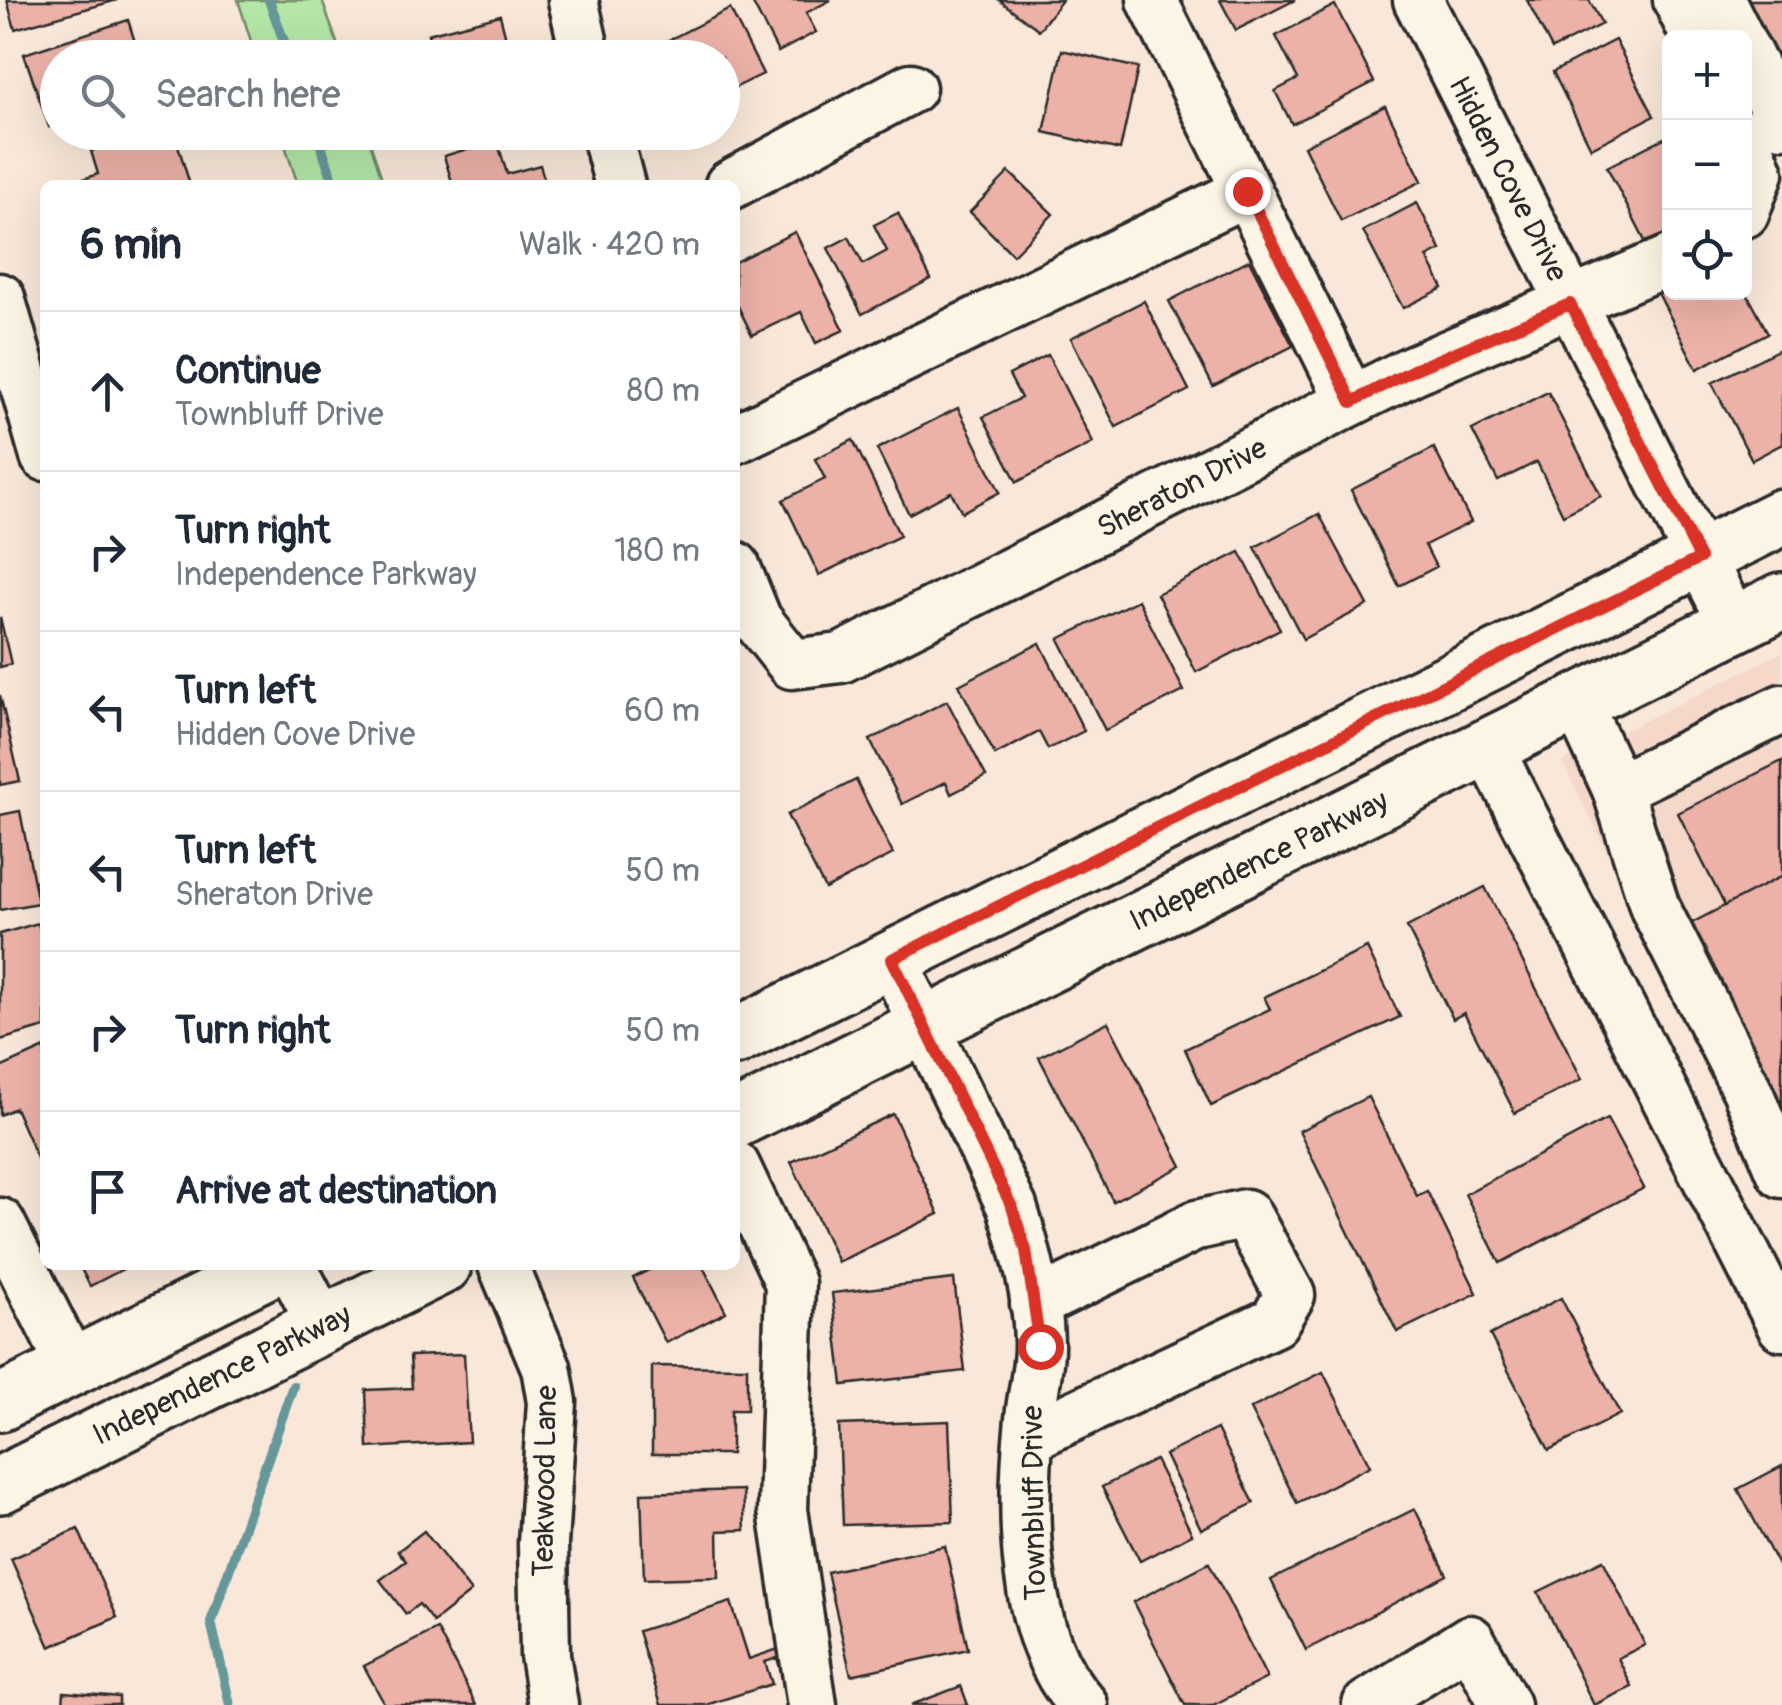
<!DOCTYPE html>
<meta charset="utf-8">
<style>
:root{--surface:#fff;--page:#f2f2f3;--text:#1f2937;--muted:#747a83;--line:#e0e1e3}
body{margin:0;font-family:Pangolin,sans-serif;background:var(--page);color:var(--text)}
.controls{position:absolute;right:30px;top:30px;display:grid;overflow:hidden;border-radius:15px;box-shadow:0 10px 40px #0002}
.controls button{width:90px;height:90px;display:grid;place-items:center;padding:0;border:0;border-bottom:2px solid var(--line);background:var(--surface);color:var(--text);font:50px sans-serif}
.stop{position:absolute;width:30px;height:30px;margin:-22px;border:8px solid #d93025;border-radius:50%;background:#fff}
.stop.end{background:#d93025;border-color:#fff;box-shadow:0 2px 10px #0008}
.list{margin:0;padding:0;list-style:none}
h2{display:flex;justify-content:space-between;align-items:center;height:130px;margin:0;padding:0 40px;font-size:42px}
h2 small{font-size:32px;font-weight:400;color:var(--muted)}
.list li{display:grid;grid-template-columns:65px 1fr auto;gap:30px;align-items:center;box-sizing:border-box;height:160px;padding:0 40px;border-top:2px solid var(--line)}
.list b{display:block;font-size:38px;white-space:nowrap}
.list p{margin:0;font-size:32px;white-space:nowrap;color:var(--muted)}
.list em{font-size:32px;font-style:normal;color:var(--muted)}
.icon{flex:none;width:55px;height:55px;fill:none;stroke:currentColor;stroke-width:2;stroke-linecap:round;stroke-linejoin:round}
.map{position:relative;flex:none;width:1782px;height:1705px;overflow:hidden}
.search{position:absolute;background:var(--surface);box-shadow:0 10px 40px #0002;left:40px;top:40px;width:700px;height:110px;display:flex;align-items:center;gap:25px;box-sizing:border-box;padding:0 35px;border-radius:55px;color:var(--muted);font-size:38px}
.panel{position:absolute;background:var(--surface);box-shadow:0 10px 40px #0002;left:40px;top:180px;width:700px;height:1090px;border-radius:15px}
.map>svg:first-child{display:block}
.built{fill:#f5d8ca}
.green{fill:#b4e7a7;stroke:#708969;stroke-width:2.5}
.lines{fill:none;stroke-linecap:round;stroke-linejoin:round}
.stream{stroke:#66979b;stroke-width:10}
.building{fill:#ecb2a8;stroke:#2b2b2b;stroke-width:2.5}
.minor-casing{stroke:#2b2b2b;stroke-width:55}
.major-casing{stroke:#2b2b2b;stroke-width:62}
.minor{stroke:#fcf5e5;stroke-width:48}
.major{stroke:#fcf5e5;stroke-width:55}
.route{stroke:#d93025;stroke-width:12}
.labels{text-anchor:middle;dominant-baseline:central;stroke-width:9;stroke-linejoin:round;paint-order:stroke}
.street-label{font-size:30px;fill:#2b2b2b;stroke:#fcf5e5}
</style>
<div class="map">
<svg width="1782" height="1705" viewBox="0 0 1782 1705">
<rect width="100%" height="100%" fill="#f9e8d9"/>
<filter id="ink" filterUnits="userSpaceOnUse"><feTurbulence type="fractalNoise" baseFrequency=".01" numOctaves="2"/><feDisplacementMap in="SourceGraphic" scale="20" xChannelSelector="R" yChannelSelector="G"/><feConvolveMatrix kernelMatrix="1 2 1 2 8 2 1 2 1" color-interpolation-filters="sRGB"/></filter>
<g filter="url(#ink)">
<path class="built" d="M 1782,652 L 1782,1200 L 1562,762 Z"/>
<g class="green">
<path d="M 238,0 L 322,0 L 342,57 L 256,57 Z"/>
<path d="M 281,133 L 367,133 L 384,185 L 298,185 Z"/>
</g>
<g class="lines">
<g class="stream">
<path d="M 269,0 L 290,58"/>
<path d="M 316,132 L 335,185"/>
<path d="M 230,1705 L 211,1622 L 293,1386"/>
</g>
</g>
<g class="building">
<path d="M 7,0 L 117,0 L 15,29 Z"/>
<path d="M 751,0 L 831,0 L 806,13 L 816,32 L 778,52 Z"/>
<path d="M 999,0 L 1062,0 L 1039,30 Z"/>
<path d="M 1220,0 L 1295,0 L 1236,30 Z"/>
<path d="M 1527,0 L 1589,0 L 1602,24 L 1552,49 Z"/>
<path d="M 1744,0 L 1782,0 L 1782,78 Z"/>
<path d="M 1335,5 L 1374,82 L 1292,124 L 1275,91 L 1298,79 L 1276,36 Z"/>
<path d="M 730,9 L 763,74 L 722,94 L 722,58 L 658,58 L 653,48 Z"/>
<path d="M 500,15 L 511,58 L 434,58 L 428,34 Z"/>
<path d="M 128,20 L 140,58 L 58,58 L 58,125 L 49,127 L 24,54 Z"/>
<path d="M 1615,40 L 1654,116 L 1591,148 L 1553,72 Z"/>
<path d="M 1062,50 L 1138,68 L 1120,150 L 1044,132 Z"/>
<path d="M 1385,106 L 1422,181 L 1341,221 L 1304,146 Z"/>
<path d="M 146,132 L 174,132 L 190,185 L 66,185 L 98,174 L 91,151 Z"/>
<path d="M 1670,135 L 1670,233 L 1647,245 L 1607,167 Z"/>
<path d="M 497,140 L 507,174 L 540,165 L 546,185 L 453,185 L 444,156 Z"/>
<path d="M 1009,172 L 1053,214 L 1013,255 L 970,212 Z"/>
<path d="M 1417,203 L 1441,250 L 1427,257 L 1443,288 L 1403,308 L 1363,231 Z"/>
<path d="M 898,213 L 931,279 L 862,314 L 828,248 L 849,237 L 863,264 L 887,251 L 874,225 Z"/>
<path d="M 795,232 L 844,330 L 816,343 L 801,312 L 752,335 L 735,300 L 735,262 Z"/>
<path d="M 1249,260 L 1293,346 L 1213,386 L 1169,301 Z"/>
<path d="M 1670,282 L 1670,292 L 1744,292 L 1744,288 L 1768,333 L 1697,369 L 1656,289 Z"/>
<path d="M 1144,301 L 1189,390 L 1116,427 L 1071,338 Z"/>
<path d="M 1782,348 L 1782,444 L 1752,460 L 1712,383 Z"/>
<path d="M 1048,355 L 1093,443 L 1017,482 L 983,417 L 1021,398 L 1009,375 Z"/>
<path d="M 1548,392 L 1601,496 L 1563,515 L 1537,462 L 1498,481 L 1472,430 Z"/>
<path d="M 958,408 L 1000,492 L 962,512 L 951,492 L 909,514 L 877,449 Z"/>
<path d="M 853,440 L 900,536 L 819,575 L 783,500 L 825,479 L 815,459 Z"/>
<path d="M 1434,448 L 1471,522 L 1425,545 L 1436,567 L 1399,586 L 1351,490 Z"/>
<path d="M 1319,514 L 1368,605 L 1303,639 L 1255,547 Z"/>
<path d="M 1240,552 L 1280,629 L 1196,672 L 1157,594 Z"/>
<path d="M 1138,600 L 1184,691 L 1105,730 L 1059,639 Z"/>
<path d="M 0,617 L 11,664 L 0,667 Z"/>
<path d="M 1040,643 L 1084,731 L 1048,749 L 1039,732 L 995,755 L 959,685 Z"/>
<path d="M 0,695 L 20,781 L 0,785 Z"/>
<path d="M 947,701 L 986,776 L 951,794 L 946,782 L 902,804 L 870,740 Z"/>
<path d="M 1782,761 L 1782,876 L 1725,906 L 1678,813 Z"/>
<path d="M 856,780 L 893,854 L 825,889 L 787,815 Z"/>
<path d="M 20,811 L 38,903 L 0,910 L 0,815 Z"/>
<path d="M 1782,876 L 1782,1122 L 1684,927 Z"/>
<path d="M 1485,887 L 1582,1079 L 1515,1113 L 1464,1013 L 1453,1019 L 1407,927 Z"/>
<path d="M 38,923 L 45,947 L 45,1027 L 0,1040 L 0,934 Z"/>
<path d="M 1367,948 L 1400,1017 L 1211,1106 L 1185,1049 L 1270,1009 L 1264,997 Z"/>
<path d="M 1108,1022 L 1182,1166 L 1113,1201 L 1039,1057 Z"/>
<path d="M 45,1048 L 45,1163 L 40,1165 L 15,1108 L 0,1115 L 0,1068 Z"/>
<path d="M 1368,1097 L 1417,1196 L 1427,1191 L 1477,1293 L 1397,1332 L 1299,1131 Z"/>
<path d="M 893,1114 L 939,1214 L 838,1262 L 791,1162 Z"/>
<path d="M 1607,1119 L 1644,1188 L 1500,1263 L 1465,1194 Z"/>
<path d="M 79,1265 L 131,1265 L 90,1286 Z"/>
<path d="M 647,1265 L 702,1265 L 726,1312 L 666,1343 L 633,1278 L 649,1270 Z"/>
<path d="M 954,1279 L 965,1371 L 843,1385 L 832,1293 Z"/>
<path d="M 1561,1298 L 1620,1414 L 1549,1450 L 1490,1335 Z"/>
<path d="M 464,1354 L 469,1442 L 368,1448 L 366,1390 L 412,1388 L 410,1356 Z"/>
<path d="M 652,1366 L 747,1367 L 747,1410 L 731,1410 L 731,1454 L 652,1454 Z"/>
<path d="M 1323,1372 L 1370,1466 L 1297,1503 L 1250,1409 Z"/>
<path d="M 949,1421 L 953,1522 L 843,1525 L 839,1425 Z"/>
<path d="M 1217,1429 L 1254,1503 L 1201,1529 L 1165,1455 Z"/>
<path d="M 1155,1460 L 1192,1534 L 1140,1561 L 1102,1487 Z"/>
<path d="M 1782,1466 L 1782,1573 L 1738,1489 Z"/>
<path d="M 743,1490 L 745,1530 L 718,1531 L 719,1577 L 644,1579 L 641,1493 Z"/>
<path d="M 1415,1509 L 1447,1575 L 1306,1650 L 1271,1580 Z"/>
<path d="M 78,1529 L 117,1617 L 50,1647 L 11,1559 Z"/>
<path d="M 424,1531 L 471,1592 L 433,1622 L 419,1604 L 406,1614 L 380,1580 L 406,1561 L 398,1551 Z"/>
<path d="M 945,1546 L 968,1649 L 851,1675 L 827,1572 Z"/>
<path d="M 1603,1560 L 1645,1645 L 1618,1658 L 1632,1687 L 1594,1705 L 1538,1592 Z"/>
<path d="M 1209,1563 L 1267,1678 L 1213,1705 L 1185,1705 L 1133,1602 Z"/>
<path d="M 731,1602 L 749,1659 L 784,1647 L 791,1671 L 782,1675 L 777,1658 L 765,1662 L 772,1684 L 706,1705 L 661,1705 L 638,1631 Z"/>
<path d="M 437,1629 L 476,1705 L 385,1705 L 364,1666 Z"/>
<path d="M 961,1686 L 968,1705 L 911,1705 Z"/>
<path d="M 64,1692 L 119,1697 L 119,1705 L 63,1705 Z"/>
</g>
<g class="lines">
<defs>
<g id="minor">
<path d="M 573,0 L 586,58"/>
<path d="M 1152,0 L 1351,401"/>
<path d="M 1418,0 L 1734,625"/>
<path d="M 1678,0 L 1696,38"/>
<path d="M 1720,0 L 1739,38"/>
<path d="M 1744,48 L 1782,123"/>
<path d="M 606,132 L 620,185"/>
<path d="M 1744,135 L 1759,173 L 1744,213"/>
<path d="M 730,185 L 911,88"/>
<path d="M 0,298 L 45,456"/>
<path d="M 735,439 L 1247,191"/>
<path d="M 735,566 L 757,620 L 792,664 L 841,658 L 1413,370 L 1670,260"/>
<path d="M 1577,703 L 1617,789"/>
<path d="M 1782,709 L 1617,789 L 1655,908 L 1747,1090 L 1782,1173"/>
<path d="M 1488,747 L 1782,1326"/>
<path d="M 892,959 L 1012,1207 C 1026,1251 1038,1296 1039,1342 C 1040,1367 1032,1394 1030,1419 C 1021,1507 1019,1636 1083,1705"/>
<path d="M 735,1166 L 790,1283 L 783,1510 L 812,1705"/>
<path d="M 0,1223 L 72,1367"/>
<path d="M 291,1265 L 322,1325"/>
<path d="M 503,1265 L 546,1367 L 552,1402 L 543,1544 L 545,1655 L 553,1705"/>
<path d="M 1029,1437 L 1274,1322 L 1290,1295 L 1246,1214 L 1197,1225 L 1035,1304"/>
<path d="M 1367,1705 L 1470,1640 L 1505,1705"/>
</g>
<g id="major">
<path d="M 735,1037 L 1782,517"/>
<path d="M 735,1120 L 1782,601"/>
<path d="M 0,1403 L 277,1265"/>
<path d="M 0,1485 L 443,1265"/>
</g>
</defs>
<use href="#minor" class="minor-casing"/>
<use href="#major" class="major-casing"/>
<use href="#minor" class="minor"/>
<use href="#major" class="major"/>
</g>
</g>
<g class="lines" filter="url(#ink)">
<path class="route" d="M 1040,1346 L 1026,1250 L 1012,1207 L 892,959 L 1700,558 L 1570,304 L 1413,370 L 1352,402 L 1247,191"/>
</g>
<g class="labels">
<g class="street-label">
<text transform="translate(1508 179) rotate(63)">Hidden Cove Drive</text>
<text transform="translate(1182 488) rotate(-27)">Sheraton Drive</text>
<text transform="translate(1259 861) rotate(-26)">Independence Parkway</text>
<text transform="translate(222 1375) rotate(-26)">Independence Parkway</text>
<text transform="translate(545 1481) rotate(-89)">Teakwood Lane</text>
<text transform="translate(1034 1503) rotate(-91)">Townbluff Drive</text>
</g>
</g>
</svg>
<div class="controls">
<button>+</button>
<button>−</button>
<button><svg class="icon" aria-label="locate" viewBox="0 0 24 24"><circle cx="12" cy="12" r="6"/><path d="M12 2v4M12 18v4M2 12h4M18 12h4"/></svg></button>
</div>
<div class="stop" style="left:1040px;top:1346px"></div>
<div class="stop end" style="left:1247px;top:191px"></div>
<div class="search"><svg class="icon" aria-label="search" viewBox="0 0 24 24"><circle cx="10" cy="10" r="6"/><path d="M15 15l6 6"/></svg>Search here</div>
<section class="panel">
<h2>6 min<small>Walk · 420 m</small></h2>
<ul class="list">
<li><svg class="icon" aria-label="ahead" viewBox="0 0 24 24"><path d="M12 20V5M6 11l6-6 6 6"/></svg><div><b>Continue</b><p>Townbluff Drive</p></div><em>80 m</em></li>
<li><svg class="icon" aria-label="right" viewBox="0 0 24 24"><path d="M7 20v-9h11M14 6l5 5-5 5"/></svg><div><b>Turn right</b><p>Independence Parkway</p></div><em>180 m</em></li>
<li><svg class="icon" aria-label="left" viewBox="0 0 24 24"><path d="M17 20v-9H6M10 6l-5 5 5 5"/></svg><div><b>Turn left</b><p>Hidden Cove Drive</p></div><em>60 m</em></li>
<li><svg class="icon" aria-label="left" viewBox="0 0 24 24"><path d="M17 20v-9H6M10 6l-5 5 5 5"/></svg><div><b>Turn left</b><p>Sheraton Drive</p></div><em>50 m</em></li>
<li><svg class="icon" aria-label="right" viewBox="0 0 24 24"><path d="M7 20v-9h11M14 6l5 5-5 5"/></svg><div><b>Turn right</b></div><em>50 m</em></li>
<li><svg class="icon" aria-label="arrive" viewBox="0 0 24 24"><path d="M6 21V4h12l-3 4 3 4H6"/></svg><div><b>Arrive at destination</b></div></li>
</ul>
</section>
</div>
